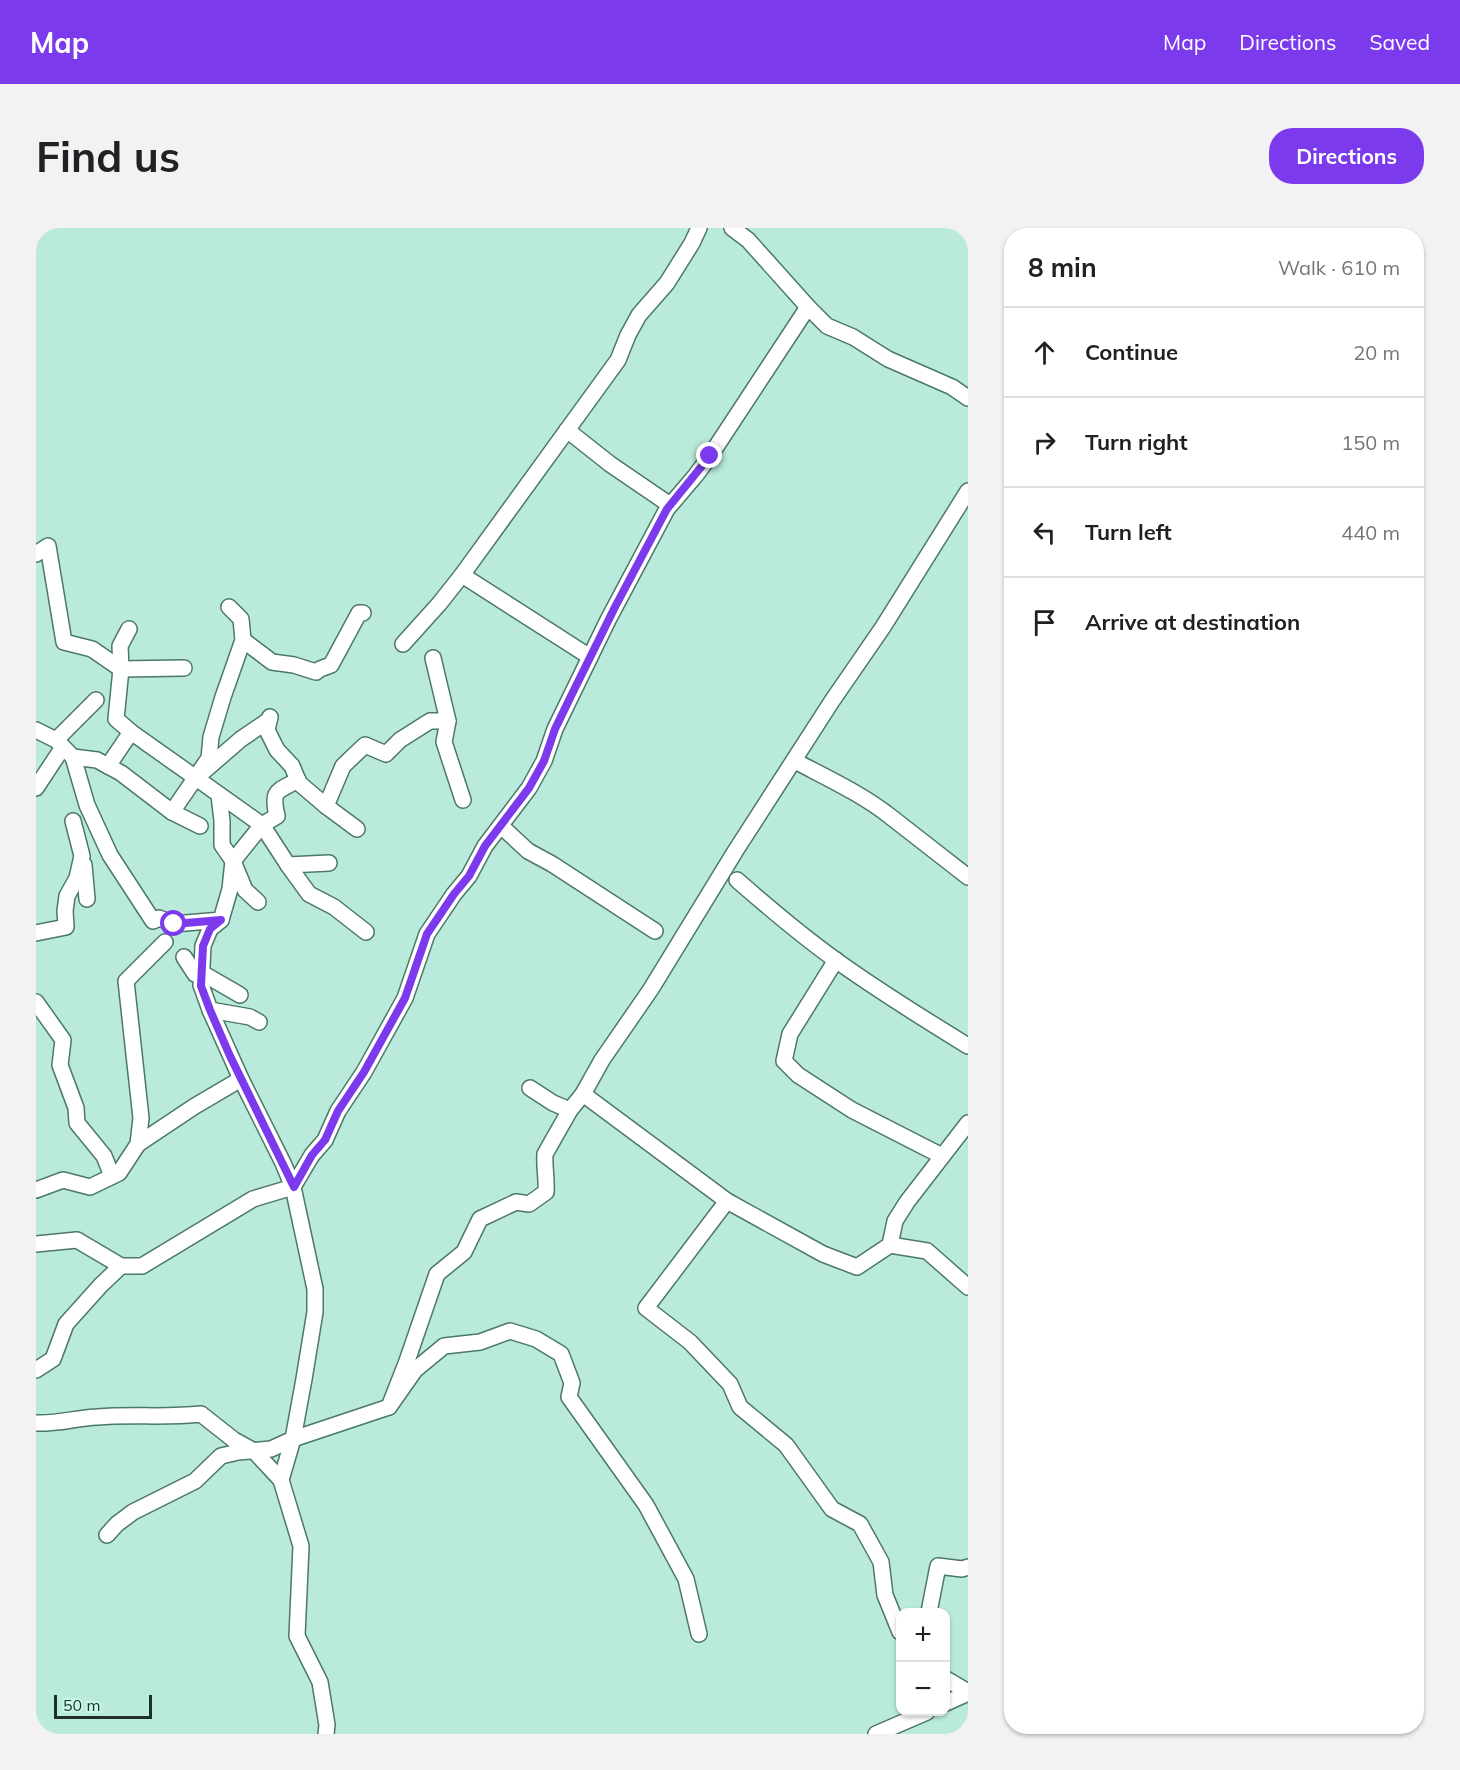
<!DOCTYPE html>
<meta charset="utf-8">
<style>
:root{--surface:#fff;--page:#f2f2f2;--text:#202124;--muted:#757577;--line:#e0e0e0;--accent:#7c3aed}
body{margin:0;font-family:Mulish,sans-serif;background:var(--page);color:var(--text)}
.controls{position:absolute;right:18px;bottom:18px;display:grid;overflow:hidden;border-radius:12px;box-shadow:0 2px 4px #0004}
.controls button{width:54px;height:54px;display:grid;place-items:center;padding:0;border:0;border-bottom:2px solid var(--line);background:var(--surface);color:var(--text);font:30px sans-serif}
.scale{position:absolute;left:18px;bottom:15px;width:98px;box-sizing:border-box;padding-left:6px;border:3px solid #1c2f29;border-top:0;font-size:16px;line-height:21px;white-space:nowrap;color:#1c2f29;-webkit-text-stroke:4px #c7f7e8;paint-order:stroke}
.stop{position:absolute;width:18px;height:18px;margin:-14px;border:4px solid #7c3aed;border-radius:50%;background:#fff}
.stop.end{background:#7c3aed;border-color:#fff;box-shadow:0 2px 6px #0008}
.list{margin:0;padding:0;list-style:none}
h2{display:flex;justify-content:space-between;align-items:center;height:78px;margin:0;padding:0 24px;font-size:26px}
h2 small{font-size:20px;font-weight:400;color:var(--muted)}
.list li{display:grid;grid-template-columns:39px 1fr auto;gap:18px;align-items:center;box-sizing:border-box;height:90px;padding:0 24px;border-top:2px solid var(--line)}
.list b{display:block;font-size:22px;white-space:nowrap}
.list em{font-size:20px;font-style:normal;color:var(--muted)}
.icon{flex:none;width:33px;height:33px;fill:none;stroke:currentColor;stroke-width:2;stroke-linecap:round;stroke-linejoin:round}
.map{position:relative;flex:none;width:932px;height:1506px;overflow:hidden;border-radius:24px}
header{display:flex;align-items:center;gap:36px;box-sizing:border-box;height:84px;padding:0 30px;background:var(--accent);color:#fff}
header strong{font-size:28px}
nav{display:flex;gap:33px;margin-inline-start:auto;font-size:21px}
.intro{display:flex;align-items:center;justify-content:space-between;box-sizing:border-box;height:144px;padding:0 36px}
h1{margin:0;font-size:42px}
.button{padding:15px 27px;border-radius:24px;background:var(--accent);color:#fff;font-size:21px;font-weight:700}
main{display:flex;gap:36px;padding:0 36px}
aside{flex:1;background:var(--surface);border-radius:24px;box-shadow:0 2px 4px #0004}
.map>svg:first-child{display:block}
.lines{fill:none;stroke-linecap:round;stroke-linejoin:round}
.minor-casing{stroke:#4b786b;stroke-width:18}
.minor{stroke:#fff;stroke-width:15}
.route{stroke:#7c3aed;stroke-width:8}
</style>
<header>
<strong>Map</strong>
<nav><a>Map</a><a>Directions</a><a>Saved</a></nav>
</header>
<div class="intro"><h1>Find us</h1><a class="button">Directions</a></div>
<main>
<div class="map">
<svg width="932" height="1506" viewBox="0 0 932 1506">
<rect width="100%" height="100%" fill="#baeadb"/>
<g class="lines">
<defs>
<g id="minor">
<path d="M 696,0 L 712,12 L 772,79 L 791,98 L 817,109 L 852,131 L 916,159 L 932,170"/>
<path d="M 531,202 L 574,236 L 634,277"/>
<path d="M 0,326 L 12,318 L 28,414 L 56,421 L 85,441 L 148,440"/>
<path d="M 426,347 L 554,429"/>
<path d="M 93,401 L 84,418 L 85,441 L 80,491 L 95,504"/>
<path d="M 207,412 L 236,434 L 258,437 L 280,444 L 284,441 L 295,437 L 323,385 L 327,385"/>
<path d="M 367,416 L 403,376 L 426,347 L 582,132 L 592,107 L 603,87 L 631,55 L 656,15 L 663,0"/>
<path d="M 397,430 L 412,493 L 408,514 L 427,572"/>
<path d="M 234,489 L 231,502 L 241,522 L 256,538 L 263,555 L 290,578"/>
<path d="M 233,492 L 205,511 L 160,550 L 226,597 L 252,637 L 293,635"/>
<path d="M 0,502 L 20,512 L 37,529 L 61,532 L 85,545 L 136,584 L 164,598"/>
<path d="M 20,512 L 60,472"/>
<path d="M 37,529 L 51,577 L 74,627 L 117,693 L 123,690 L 138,696 L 185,692 L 194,661 L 197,633 L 226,597 L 241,588 C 235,561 241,564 262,552"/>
<path d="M 759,533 C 791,550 826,566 855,589 C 881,609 906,629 932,649"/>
<path d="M 72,538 L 95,504 L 160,550"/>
<path d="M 0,560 L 27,519"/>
<path d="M 183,567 L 186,593 L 186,617 L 197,633 L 209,662 L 222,674"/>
<path d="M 136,584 L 173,530 L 175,509 L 187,469 L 207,412 L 205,391 L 193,379"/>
<path d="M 465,598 L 492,623 L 516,636 L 619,703"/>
<path d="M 321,601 L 290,578 L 307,538 L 329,517 L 350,526 L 364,512 L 394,493 L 412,493"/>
<path d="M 48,637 L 51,671"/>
<path d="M 252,637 L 273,666 L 298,679 L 330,704"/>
<path d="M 701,652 C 733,680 766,708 801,733 C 843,763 888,791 932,818"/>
<path d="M 185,692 L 174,701 L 167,718 L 165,757 L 174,782 L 214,789 L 223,794"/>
<path d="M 0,705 L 30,699 L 29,683 L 31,668 L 41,650 L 46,628 L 37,593"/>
<path d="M 148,729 L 159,746 L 166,745 L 204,767"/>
<path d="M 800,732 L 754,806 L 748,833 L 762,847 L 816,882 L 906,928"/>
<path d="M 0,774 L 27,812 L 24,837 L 40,880 L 41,895 L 68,928 L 76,948"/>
<path d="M 174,782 L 205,851 L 247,935 L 257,959 L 279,1061 L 279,1084 L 268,1151 L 257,1211 L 245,1252"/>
<path d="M 494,860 L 517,875 L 534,882"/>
<path d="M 547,866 L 691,973 L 787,1026 L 821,1039 L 854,1017 L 891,1023 L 932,1059"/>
<path d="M 102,916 L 159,878 L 205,851"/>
<path d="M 0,962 L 27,952 L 54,959 L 83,945 L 102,916 L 105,890 L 90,753 L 129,714"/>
<path d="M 691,973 L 610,1080 L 654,1114 L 694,1156 L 704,1179 L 750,1217 L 796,1281 L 824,1296 L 845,1334 L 849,1367 L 864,1404"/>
<path d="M 0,1016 L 41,1012 L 85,1038 L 65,1057 L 30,1096 L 17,1131 L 0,1142"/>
<path d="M 854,1017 L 859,993 L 871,974 L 932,895"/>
<path d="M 85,1038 L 106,1038 L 217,971 L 257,959 L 276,927 L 289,912 L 302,883 L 328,844 L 369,770 L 391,706 L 418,666 L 433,648 L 449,618 L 493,560 L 508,533 L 519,501 L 572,392 L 631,281 L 660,247 L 674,228 L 772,79"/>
<path d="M 353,1179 L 371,1133 L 401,1046 L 428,1024 L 444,991 L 480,974 L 493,976 L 510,964 C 511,951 508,939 509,926 L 534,882 L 547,866 L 566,832 L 615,761 L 700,622 L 796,473 L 847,399 L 932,263"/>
<path d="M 0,1195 C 21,1196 40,1190 61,1189 C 96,1186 130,1190 165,1186 L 198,1212 L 218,1223 L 245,1252 L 265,1318 L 261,1408 L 284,1454 L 291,1497 L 290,1506"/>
<path d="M 71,1307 L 81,1296 L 97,1284 L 159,1253 L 185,1228 L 202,1224 L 235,1221 L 257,1211 L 353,1179 L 379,1142 L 408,1118 L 444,1114 L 474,1103 L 500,1111 L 525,1126 L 536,1155 L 533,1169 L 610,1277 L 650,1351 L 663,1406"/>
<path d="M 893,1384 L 902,1338 L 926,1341 L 932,1339"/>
<path d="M 910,1451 L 932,1464"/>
<path d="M 910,1475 L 932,1465"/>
<path d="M 840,1506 L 891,1484"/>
</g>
</defs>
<use href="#minor" class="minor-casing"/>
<use href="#minor" class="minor"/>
</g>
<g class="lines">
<path class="route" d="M 138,696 L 185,692 L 174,701 L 167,718 L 165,758 L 174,782 L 194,828 L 258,959 L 276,927 L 289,912 L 302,883 L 328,844 L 369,770 L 391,706 L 418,666 L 433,648 L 449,618 L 493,560 L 508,533 L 519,501 L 536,466 L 579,379 L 631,281 L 674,228"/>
</g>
</svg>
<div class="controls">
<button>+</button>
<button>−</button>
</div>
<div class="scale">50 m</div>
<div class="stop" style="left:138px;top:696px"></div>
<div class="stop end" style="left:674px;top:228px"></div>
</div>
<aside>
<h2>8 min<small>Walk · 610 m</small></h2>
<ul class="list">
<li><svg class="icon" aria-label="ahead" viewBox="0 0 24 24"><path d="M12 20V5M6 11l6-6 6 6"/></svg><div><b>Continue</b></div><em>20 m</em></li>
<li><svg class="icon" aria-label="right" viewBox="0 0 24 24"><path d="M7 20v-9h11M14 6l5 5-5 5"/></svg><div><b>Turn right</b></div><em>150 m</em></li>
<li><svg class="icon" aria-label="left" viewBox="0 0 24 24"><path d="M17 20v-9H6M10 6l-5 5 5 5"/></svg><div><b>Turn left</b></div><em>440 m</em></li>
<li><svg class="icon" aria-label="arrive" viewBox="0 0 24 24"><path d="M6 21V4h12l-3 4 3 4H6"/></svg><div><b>Arrive at destination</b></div></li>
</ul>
</aside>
</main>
